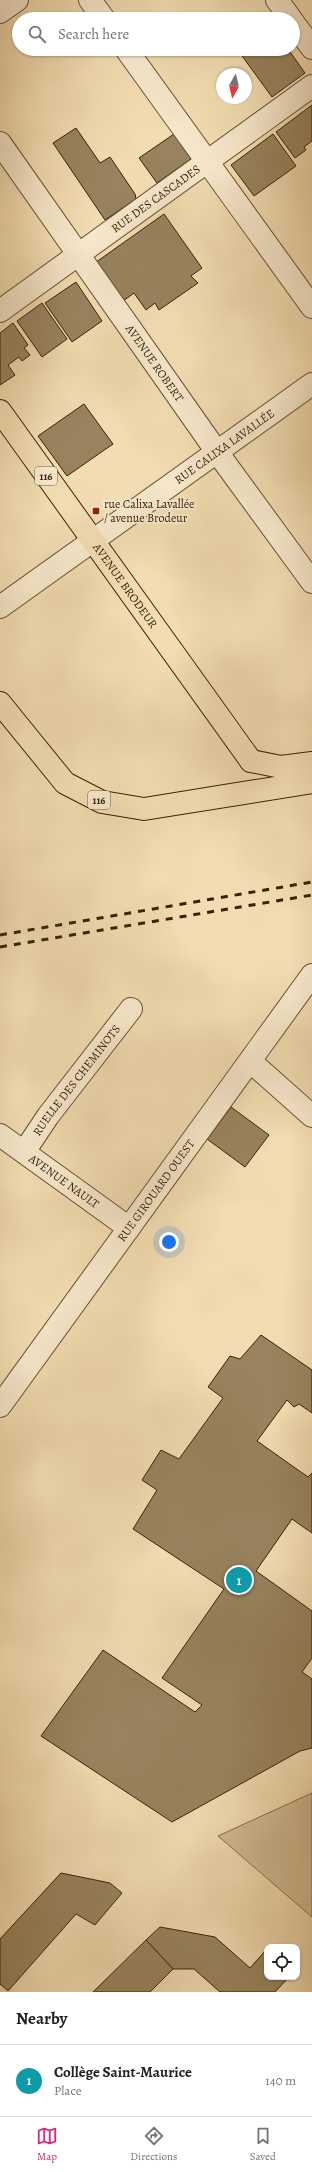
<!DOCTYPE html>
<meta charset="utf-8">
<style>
:root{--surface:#fff;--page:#f2f2f2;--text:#202124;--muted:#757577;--line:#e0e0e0;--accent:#db2777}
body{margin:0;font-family:Alegreya,serif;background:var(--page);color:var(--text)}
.controls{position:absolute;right:12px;bottom:12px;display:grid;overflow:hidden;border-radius:8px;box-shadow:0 1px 3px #0004}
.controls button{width:36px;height:36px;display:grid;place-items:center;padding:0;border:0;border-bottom:1px solid var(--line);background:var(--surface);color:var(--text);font:20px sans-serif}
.compass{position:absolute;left:216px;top:68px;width:36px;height:36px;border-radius:50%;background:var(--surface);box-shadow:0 1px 3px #0004;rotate:188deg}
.you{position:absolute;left:169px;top:1242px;width:14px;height:14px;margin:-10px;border:3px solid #fff;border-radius:50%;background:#1a73e8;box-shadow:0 0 0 6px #1a73e833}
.badge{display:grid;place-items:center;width:26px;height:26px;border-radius:50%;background:var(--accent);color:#fff;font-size:13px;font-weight:700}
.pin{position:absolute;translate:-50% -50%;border:2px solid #fff;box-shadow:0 1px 4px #0006}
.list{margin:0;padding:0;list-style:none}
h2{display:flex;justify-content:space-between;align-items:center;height:52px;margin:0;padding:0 16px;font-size:17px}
h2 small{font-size:13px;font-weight:400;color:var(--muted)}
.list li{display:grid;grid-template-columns:26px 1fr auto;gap:12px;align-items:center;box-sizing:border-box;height:72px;padding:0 16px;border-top:1px solid var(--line)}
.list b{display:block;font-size:15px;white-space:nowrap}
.list p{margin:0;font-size:13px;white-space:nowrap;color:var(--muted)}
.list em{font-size:13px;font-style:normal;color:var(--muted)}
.icon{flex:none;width:22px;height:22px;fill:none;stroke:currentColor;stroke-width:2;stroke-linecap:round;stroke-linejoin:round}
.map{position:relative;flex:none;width:312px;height:1992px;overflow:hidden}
.search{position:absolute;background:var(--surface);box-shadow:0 1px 3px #0004;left:12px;right:12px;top:12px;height:44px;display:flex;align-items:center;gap:10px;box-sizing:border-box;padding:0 14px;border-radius:22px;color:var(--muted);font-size:15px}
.sheet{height:124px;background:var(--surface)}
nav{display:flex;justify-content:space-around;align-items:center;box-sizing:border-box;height:56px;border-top:1px solid var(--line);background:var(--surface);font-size:11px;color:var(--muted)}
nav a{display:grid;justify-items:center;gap:2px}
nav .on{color:var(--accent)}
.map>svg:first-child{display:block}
.green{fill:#d2bc94;stroke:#846f4c}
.building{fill:#98835e;stroke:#372205}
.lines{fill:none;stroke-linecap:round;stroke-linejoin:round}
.minor-casing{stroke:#665030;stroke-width:24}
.major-casing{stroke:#372205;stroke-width:24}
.minor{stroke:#f7e8cc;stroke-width:22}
.major{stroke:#f2dcb1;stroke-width:22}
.rail{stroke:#372205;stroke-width:3;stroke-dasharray:7 7;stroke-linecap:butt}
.poi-dot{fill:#8f2418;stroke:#f7e8cc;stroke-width:1.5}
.labels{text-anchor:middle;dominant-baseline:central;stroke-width:3.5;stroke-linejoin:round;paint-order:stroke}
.shield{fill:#f7e8cc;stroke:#715d41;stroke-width:1}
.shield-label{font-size:11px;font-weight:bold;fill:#372205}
.street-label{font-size:12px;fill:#372205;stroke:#f7e8cc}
.poi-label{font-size:12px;fill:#372205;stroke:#f7e8cc;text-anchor:start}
</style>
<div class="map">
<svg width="312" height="1992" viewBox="0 0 312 1992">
<rect width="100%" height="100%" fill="#f2dcb1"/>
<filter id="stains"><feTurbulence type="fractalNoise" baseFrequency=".005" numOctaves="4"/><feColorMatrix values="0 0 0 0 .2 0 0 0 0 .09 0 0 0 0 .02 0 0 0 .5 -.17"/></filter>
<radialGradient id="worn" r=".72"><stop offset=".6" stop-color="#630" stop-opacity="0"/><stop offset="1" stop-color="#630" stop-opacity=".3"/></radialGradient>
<path class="green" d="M 312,1793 L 312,1917 L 218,1836 Z"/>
<g class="building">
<path d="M 237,49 L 288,49 L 305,73 L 272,97 Z"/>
<path d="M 312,105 L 312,141 L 304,147 L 306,150 L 295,158 L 276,132 Z"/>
<path d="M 76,128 L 100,163 L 110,157 L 135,194 L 136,199 L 105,220 L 53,143 Z"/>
<path d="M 174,134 L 191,159 L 157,183 L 139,158 Z"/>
<path d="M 273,134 L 296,166 L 254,196 L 231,165 Z"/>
<path d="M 164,214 L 202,268 L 191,276 L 198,283 L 159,310 L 155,303 L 146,310 L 134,293 L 119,304 L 92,265 Z"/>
<path d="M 76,282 L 102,321 L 72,342 L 45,303 Z"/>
<path d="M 42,303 L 67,339 L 42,357 L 17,321 Z"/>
<path d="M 13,323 L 28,345 L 24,348 L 30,355 L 22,361 L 19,357 L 8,365 L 15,375 L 0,385 L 0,333 Z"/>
<path d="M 84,404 L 113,444 L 67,476 L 38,436 Z"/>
<path d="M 231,1107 L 269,1135 L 245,1167 L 207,1139 Z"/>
<path d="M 261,1335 L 312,1370 L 312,1413 L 299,1404 L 294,1407 L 287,1400 L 257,1441 L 308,1477 L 312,1473 L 312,1533 L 292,1519 L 256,1571 L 312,1611 L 312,1658 L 302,1672 L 312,1679 L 312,1748 L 300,1751 L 172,1822 L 41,1736 L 103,1650 L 195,1712 L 202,1705 L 162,1678 L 224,1589 L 133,1529 L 157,1490 L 142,1480 L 161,1450 L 179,1459 L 223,1398 L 208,1387 L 230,1356 L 240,1359 Z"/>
<path d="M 61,1873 L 110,1883 L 122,1893 L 95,1925 L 76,1914 L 8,1991 L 0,1984 L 0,1939 Z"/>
<path d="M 160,1927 L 215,1937 L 250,1968 L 267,1949 L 267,1977 L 289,1977 L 275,1992 L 220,1992 L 194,1969 L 173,1969 L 146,1940 Z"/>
<path d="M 146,1940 L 173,1969 L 150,1992 L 93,1992 Z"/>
</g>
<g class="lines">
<defs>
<g id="minor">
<path d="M 90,0 L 104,19"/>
<path d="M 277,0 L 291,19"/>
<path d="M 0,12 L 17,0"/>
<path d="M 293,22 L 312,48"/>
<path d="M 126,49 L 312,307"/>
<path id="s1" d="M 0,143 L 217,452 L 312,582"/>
<path id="s2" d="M 0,311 L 312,86"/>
<path id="s3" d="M 0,607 L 312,384"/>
<path d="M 250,1061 L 312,1116"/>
<path id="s4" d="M 0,1135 L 129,1228"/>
<path id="s5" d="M 24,1152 L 48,1116 L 131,1009"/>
<path id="s6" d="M 0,1406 L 312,975"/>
</g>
<g id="major">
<path id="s7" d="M 0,411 L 251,761"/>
<path d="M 0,703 L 65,783 L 102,802 L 144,809 L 312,782"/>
<path d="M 251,761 L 281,767 L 312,763"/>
</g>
</defs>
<use href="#minor" class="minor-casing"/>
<use href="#major" class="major-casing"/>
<use href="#minor" class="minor"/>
<use href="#major" class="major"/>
<g class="rail">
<path d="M 0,935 L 312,882"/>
<path d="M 0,947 L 312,895"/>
</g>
</g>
<rect class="poi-dot" x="92" y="507" width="8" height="8" rx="2"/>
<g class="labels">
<g class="shield">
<rect x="35" y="467" width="22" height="18" rx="3"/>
<rect x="88" y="791" width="22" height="18" rx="3"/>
</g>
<g class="shield-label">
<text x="46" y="476">116</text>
<text x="99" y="800">116</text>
</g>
<g class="street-label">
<text stroke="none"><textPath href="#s2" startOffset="192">RUE DES CASCADES</textPath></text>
<text stroke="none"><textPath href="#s1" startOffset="269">AVENUE ROBERT</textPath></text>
<text stroke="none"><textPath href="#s3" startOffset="276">RUE CALIXA LAVALLÉE</textPath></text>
<text stroke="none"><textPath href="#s7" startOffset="215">AVENUE BRODEUR</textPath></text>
<text stroke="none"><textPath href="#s5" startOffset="89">RUELLE DES CHEMINOTS</textPath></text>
<text stroke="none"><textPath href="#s4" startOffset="79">AVENUE NAULT</textPath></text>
<text stroke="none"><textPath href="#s6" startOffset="266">RUE GIROUARD OUEST</textPath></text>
</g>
<g class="poi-label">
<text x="104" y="504">rue Calixa Lavallée<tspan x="104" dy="14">/ avenue Brodeur</tspan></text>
</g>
</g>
<rect width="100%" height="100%" filter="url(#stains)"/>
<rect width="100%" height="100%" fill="url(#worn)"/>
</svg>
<div class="controls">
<button><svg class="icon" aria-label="locate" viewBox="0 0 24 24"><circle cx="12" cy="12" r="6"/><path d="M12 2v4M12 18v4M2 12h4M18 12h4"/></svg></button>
</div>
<svg class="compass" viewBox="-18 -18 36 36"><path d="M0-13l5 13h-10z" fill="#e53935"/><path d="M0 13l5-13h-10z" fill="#757577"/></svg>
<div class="you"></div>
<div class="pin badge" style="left:239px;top:1580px;background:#0f9aa8">1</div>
<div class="search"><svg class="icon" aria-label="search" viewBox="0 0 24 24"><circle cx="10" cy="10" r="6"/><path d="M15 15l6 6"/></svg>Search here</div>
</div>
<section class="sheet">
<h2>Nearby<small></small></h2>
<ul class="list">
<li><span class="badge" style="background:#0f9aa8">1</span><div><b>Collège Saint-Maurice</b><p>Place</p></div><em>140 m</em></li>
</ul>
</section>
<nav>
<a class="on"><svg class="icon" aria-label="map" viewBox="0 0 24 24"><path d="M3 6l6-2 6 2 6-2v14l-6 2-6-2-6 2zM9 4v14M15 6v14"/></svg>Map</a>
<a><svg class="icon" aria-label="directions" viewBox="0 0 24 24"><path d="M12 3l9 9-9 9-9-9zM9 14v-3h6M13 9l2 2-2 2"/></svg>Directions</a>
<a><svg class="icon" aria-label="saved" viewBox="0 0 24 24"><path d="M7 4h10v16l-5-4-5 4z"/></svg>Saved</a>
</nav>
